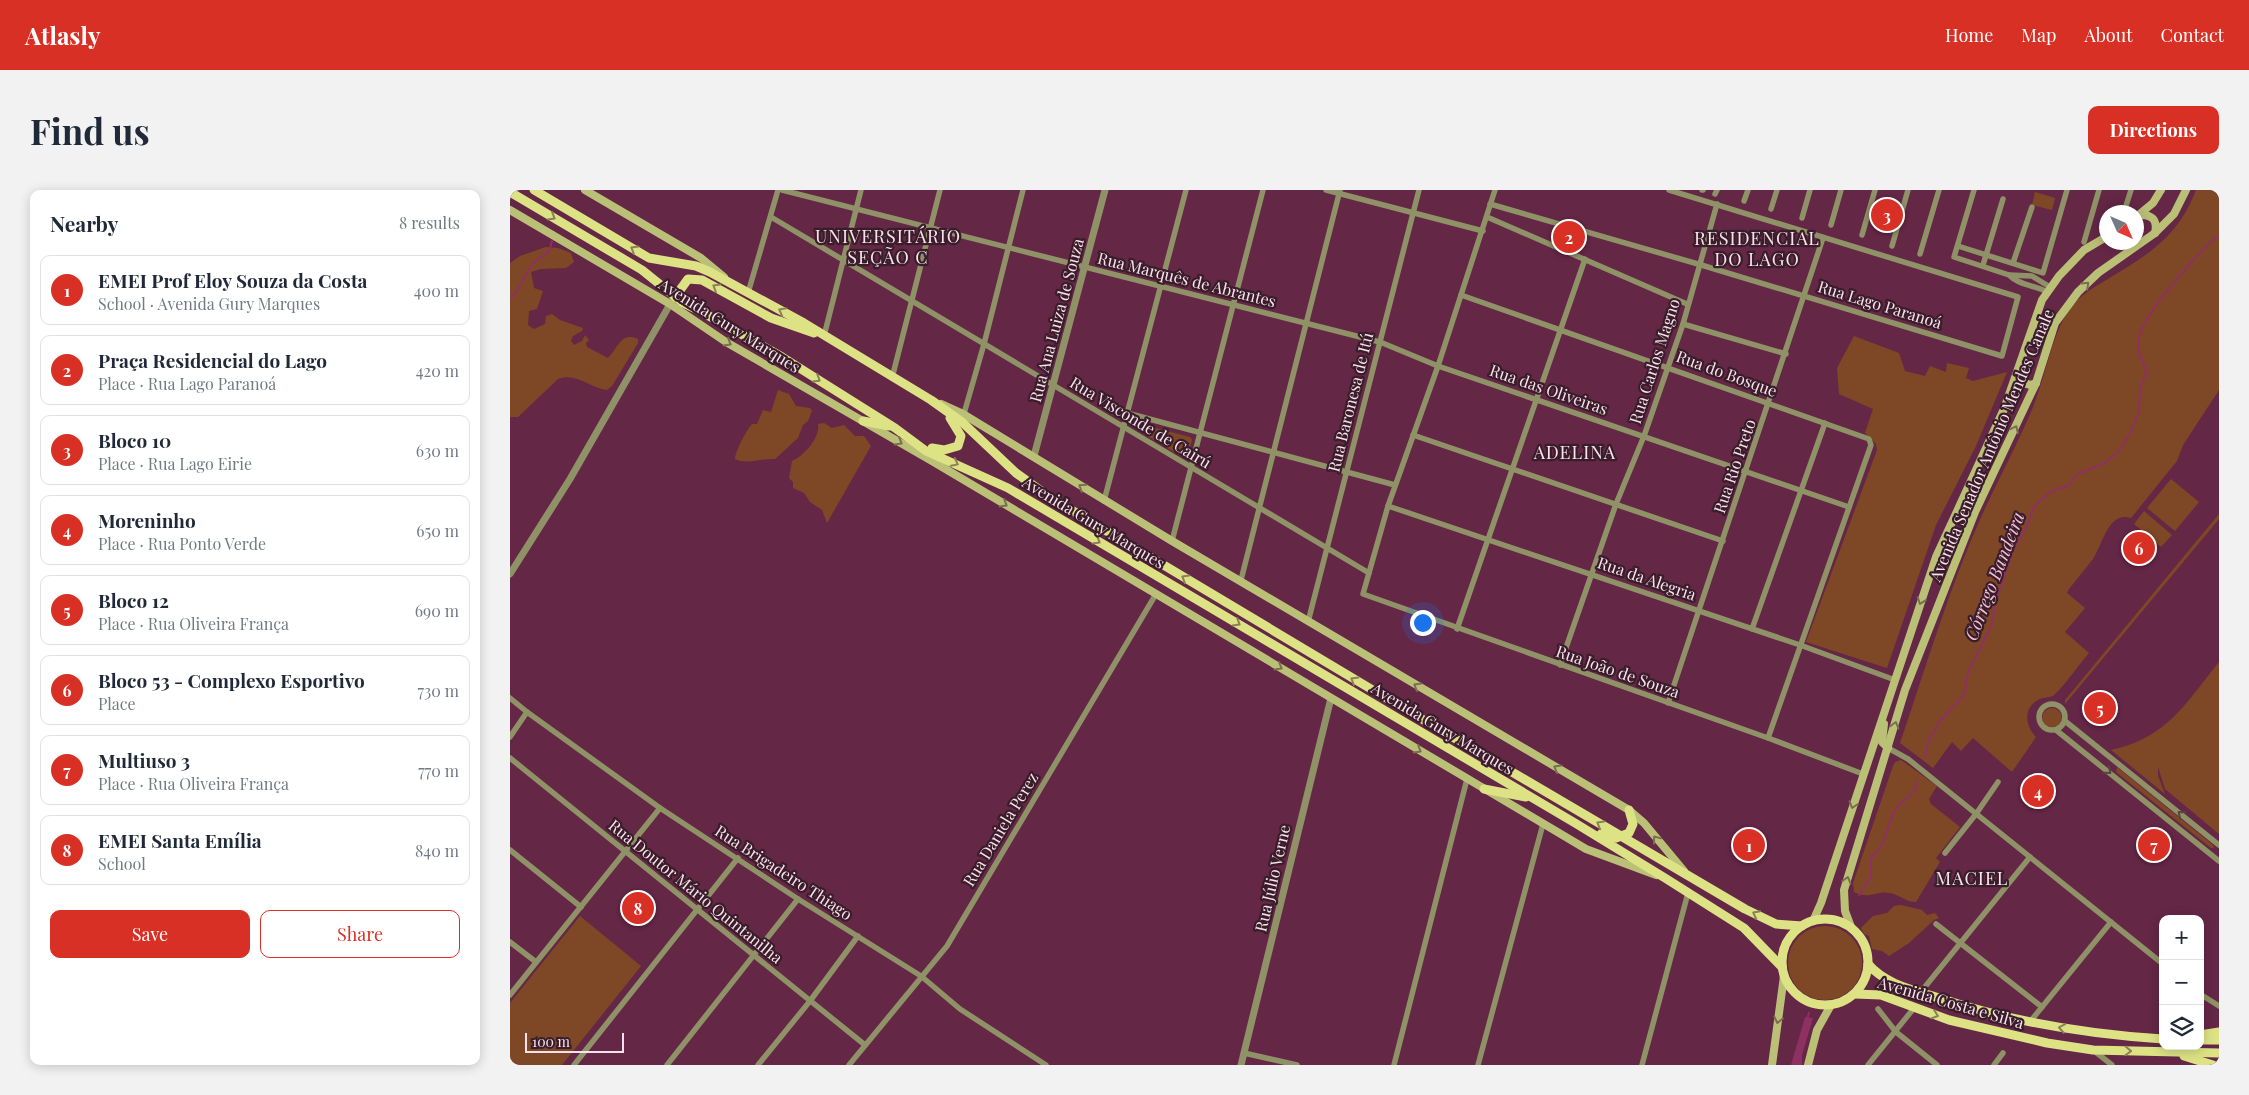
<!DOCTYPE html>
<meta charset="utf-8">
<style>
:root{--surface:#fff;--page:#f2f2f3;--text:#1f2937;--muted:#747a83;--line:#e0e1e3;--accent:#d93025}
body{margin:0;font-family:"Playfair Display",serif;background:var(--page);color:var(--text)}
.controls{position:absolute;right:15px;bottom:15px;display:grid;overflow:hidden;border-radius:10px;box-shadow:0 2px 12px #0003}
.controls button{width:45px;height:45px;display:grid;place-items:center;padding:0;border:0;border-bottom:1px solid var(--line);background:var(--surface);color:var(--text);font:25px sans-serif}
.compass{position:absolute;left:1589px;top:15px;width:45px;height:45px;border-radius:50%;background:var(--surface);box-shadow:0 2px 12px #0003;rotate:135deg}
.scale{position:absolute;left:15px;bottom:12px;width:99px;box-sizing:border-box;padding-left:5px;border:2px solid #fae2ec;border-top:0;font-size:14px;line-height:18px;white-space:nowrap;color:#fae2ec;-webkit-text-stroke:4px #391d2a;paint-order:stroke}
.you{position:absolute;left:912px;top:432px;width:18px;height:18px;margin:-12px;border:4px solid #fff;border-radius:50%;background:#1a73e8;box-shadow:0 0 0 8px #1a73e833}
.badge{display:grid;place-items:center;width:32px;height:32px;border-radius:50%;background:var(--accent);color:#fff;font-size:16px;font-weight:700}
.pin{position:absolute;translate:-50% -50%;border:2px solid #fff;box-shadow:0 1px 5px #0006}
.list{margin:0;padding:0;list-style:none}
h2{display:flex;justify-content:space-between;align-items:center;height:65px;margin:0;padding:0 20px;font-size:21px}
h2 small{font-size:16px;font-weight:400;color:var(--muted)}
.list li{display:grid;grid-template-columns:32px 1fr auto;gap:15px;align-items:center;box-sizing:border-box;height:70px;margin:0 10px 10px;padding:0 10px;border:1px solid var(--line);border-radius:10px}
.list b{display:block;font-size:19px;white-space:nowrap}
.list p{margin:0;font-size:16px;white-space:nowrap;color:var(--muted)}
.list em{font-size:16px;font-style:normal;color:var(--muted)}
.actions{display:flex;gap:10px;padding:15px 20px}
.actions a{flex:1;padding:11px 0;border:1px solid var(--accent);border-radius:10px;text-align:center;font-size:18px;color:var(--accent)}
.actions .main{background:var(--accent);color:#fff}
.icon{flex:none;width:28px;height:28px;fill:none;stroke:currentColor;stroke-width:2;stroke-linecap:round;stroke-linejoin:round}
.map{position:relative;flex:none;width:1709px;height:875px;overflow:hidden;border-radius:10px}
header{display:flex;align-items:center;gap:30px;box-sizing:border-box;height:70px;padding:0 25px;background:var(--accent);color:#fff}
header strong{font-size:24px}
nav{display:flex;gap:28px;margin-inline-start:auto;font-size:18px}
.intro{display:flex;align-items:center;justify-content:space-between;box-sizing:border-box;height:120px;padding:0 30px}
h1{margin:0;font-size:35px}
.button{padding:12px 22px;border-radius:10px;background:var(--accent);color:#fff;font-size:18px;font-weight:700}
main{display:flex;gap:30px;padding:0 30px}
aside{flex:1;background:var(--surface);border-radius:10px;box-shadow:0 2px 12px #0003}
.map>svg:first-child{display:block}
.green{fill:#7e4826}
.water{fill:#8f3062}
.lines{fill:none;stroke-linecap:round;stroke-linejoin:round}
.stream{stroke:#8f3062;stroke-width:2}
.minor{stroke:#8f9266;stroke-width:5.5}
.tertiary{stroke:#8f9266;stroke-width:7}
.secondary{stroke:#bbc077;stroke-width:8}
.primary{stroke:#dde384;stroke-width:9}
.oneway{stroke:#8b8057}
.oneway2{stroke:#7a6e50}
.oneway3{stroke:#57463f}
.labels{text-anchor:middle;dominant-baseline:central;stroke-width:4.5;stroke-linejoin:round;paint-order:stroke}
.street-label{font-size:16px;fill:#fae2ec;stroke:#391d2a}
.neighbourhood-label{font-size:18px;letter-spacing:1px;fill:#fae2ec;stroke:#391d2a}
.water-label{font-size:18px;font-style:italic;fill:#f5bfd6;stroke:#391d2a}
</style>
<header>
<strong>Atlasly</strong>
<nav><a>Home</a><a>Map</a><a>About</a><a>Contact</a></nav>
</header>
<div class="intro"><h1>Find us</h1><a class="button">Directions</a></div>
<main>
<aside>
<h2>Nearby<small>8 results</small></h2>
<ul class="list">
<li><span class="badge">1</span><div><b>EMEI Prof Eloy Souza da Costa</b><p>School · Avenida Gury Marques</p></div><em>400 m</em></li>
<li><span class="badge">2</span><div><b>Praça Residencial do Lago</b><p>Place · Rua Lago Paranoá</p></div><em>420 m</em></li>
<li><span class="badge">3</span><div><b>Bloco 10</b><p>Place · Rua Lago Eirie</p></div><em>630 m</em></li>
<li><span class="badge">4</span><div><b>Moreninho</b><p>Place · Rua Ponto Verde</p></div><em>650 m</em></li>
<li><span class="badge">5</span><div><b>Bloco 12</b><p>Place · Rua Oliveira França</p></div><em>690 m</em></li>
<li><span class="badge">6</span><div><b>Bloco 53 - Complexo Esportivo</b><p>Place</p></div><em>730 m</em></li>
<li><span class="badge">7</span><div><b>Multiuso 3</b><p>Place · Rua Oliveira França</p></div><em>770 m</em></li>
<li><span class="badge">8</span><div><b>EMEI Santa Emília</b><p>School</p></div><em>840 m</em></li>
</ul>
<div class="actions"><a class="main">Save</a><a>Share</a></div>
</aside>
<div class="map">
<svg width="1709" height="875" viewBox="0 0 1709 875">
<rect width="100%" height="100%" fill="#652746"/>
<g class="green">
<path d="M 1686,0 L 1709,0 L 1709,200 L 1673,255 L 1667,271 L 1621,328 C 1598,321 1593,354 1583,369 C 1575,379 1567,389 1559,399 L 1557,403 L 1575,418 L 1555,442 L 1579,463 C 1571,472 1551,500 1543,506 C 1539,508 1532,507 1528,510 C 1512,519 1516,537 1526,547 L 1502,582 L 1463,548 L 1451,561 L 1442,552 L 1423,578 L 1390,553 C 1416,477 1439,398 1472,325 C 1488,290 1506,257 1521,222 C 1535,190 1540,151 1557,123 C 1567,106 1585,97 1601,87 C 1640,64 1669,45 1686,0 Z"/>
<path d="M 1525,2 L 1545,8 L 1542,20 L 1522,15 Z"/>
<path d="M 36,57 L 48,58 L 61,63 L 64,72 L 56,78 L 31,79 L 21,82 L 24,98 L 33,101 L 27,119 L 19,121 L 18,135 L 24,139 L 35,134 L 36,126 L 42,124 L 50,130 L 73,138 L 72,141 L 63,146 L 61,151 L 64,155 L 72,151 L 75,145 L 79,150 L 76,153 L 77,157 L 98,168 C 108,158 111,141 128,149 L 128,153 L 102,196 L 97,200 C 80,198 66,182 48,189 L 8,227 L 0,227 L 0,73 L 10,66 Z"/>
<path d="M 1344,146 L 1389,163 L 1395,181 L 1415,186 L 1420,176 L 1436,182 L 1437,173 L 1459,178 L 1456,188 L 1463,191 L 1497,182 L 1466,256 L 1426,335 L 1377,478 L 1296,452 L 1367,260 L 1366,254 L 1355,243 L 1363,219 L 1329,204 L 1327,178 Z"/>
<path d="M 268,200 L 279,204 L 286,216 L 300,218 L 302,221 L 298,231 L 293,235 L 288,248 L 265,269 C 252,268 238,275 225,269 C 225,262 237,239 242,234 L 247,234 L 253,220 L 261,222 Z"/>
<path d="M 623,232 L 680,247 L 682,250 L 677,267 L 674,268 L 621,236 Z"/>
<path d="M 314,233 L 322,238 L 334,235 L 345,246 L 354,246 L 361,256 L 317,333 L 312,320 L 300,312 L 294,303 L 283,298 L 283,292 L 279,288 L 282,271 C 293,267 311,247 308,234 Z"/>
<path d="M 1661,289 L 1689,312 L 1665,341 L 1637,318 Z"/>
<path d="M 1634,321 L 1662,345 L 1651,357 L 1624,334 Z"/>
<path d="M 1709,324 L 1709,329 L 1555,514 L 1555,510 Z"/>
<path d="M 1709,472 L 1709,644 L 1655,599 L 1648,577 L 1648,586 L 1655,604 L 1601,560 C 1657,548 1675,514 1709,472 Z"/>
<circle cx="1542" cy="528" r="10"/>
<path d="M 1391,570 L 1427,596 L 1419,609 L 1421,614 L 1450,637 L 1426,668 L 1430,672 L 1406,712 C 1396,712 1390,705 1380,703 C 1366,700 1360,710 1344,702 L 1343,693 L 1383,576 L 1385,572 Z"/>
<path d="M 1607,577 L 1703,655 L 1704,658 L 1701,658 L 1606,582 Z"/>
<path d="M 1391,715 L 1412,720 L 1417,725 L 1425,723 L 1429,728 L 1424,730 L 1399,753 L 1379,766 L 1372,761 L 1362,759 L 1359,746 L 1354,744 L 1351,738 L 1363,726 L 1377,723 L 1384,716 Z"/>
<path d="M 70,726 L 131,776 L 52,875 L 0,875 L 0,813 Z"/>
<circle cx="1315" cy="773" r="37"/>
</g>
<path class="water" d="M 1295,827 L 1303,828 L 1292,865 L 1292,875 L 1281,875 Z"/>
<g class="lines">
<g class="stream">
<path d="M 0,109 C 17,91 13,76 39,62 L 42,51"/>
<path d="M 1415,567 L 1418,552 L 1429,532 L 1454,505 L 1458,483 L 1482,434 L 1485,413 L 1504,358 L 1518,334 L 1523,318 L 1540,302 L 1560,295 L 1566,285 L 1596,272 L 1609,261 L 1621,242 L 1629,222 L 1630,199 L 1637,181 C 1630,169 1626,158 1630,144 C 1635,123 1691,59 1709,45"/>
<path d="M 1349,705 L 1361,687 L 1361,668 C 1379,652 1375,634 1388,616 C 1395,606 1406,608 1406,591"/>
<path d="M 1297,829 L 1299,823"/>
</g>
<g class="minor">
<path d="M 272,0 L 870,152 L 928,176 L 1339,317"/>
<path d="M 816,0 L 973,41"/>
<path d="M 985,0 L 928,176 L 878,316 L 853,404 L 1258,548 L 1353,584"/>
<path d="M 1192,0 L 1193,0"/>
<path d="M 1464,0 L 1444,67 L 1499,85 L 1522,86 L 1540,97"/>
<path d="M 1205,4 L 1207,0"/>
<path d="M 1234,11 L 1238,0"/>
<path d="M 980,14 L 1188,74 L 1492,166 L 1508,107 L 1159,0"/>
<path d="M 1261,19 L 1267,0"/>
<path d="M 1614,22 L 1621,0"/>
<path d="M 261,27 L 859,383"/>
<path d="M 977,27 L 1177,114"/>
<path d="M 1292,28 L 1300,0"/>
<path d="M 1321,35 L 1331,0"/>
<path d="M 1352,45 L 1365,0"/>
<path d="M 1574,52 L 1589,0"/>
<path d="M 1382,56 L 1398,0"/>
<path d="M 1448,56 L 1533,83 L 1557,0"/>
<path d="M 1410,64 L 1429,0"/>
<path d="M 1503,73 L 1522,17"/>
<path d="M 1473,75 L 1493,9"/>
<path d="M 1499,85 C 1508,95 1525,95 1537,102"/>
<path d="M 238,103 L 268,0"/>
<path d="M 951,105 L 1359,249 L 1361,255 L 1258,548"/>
<path d="M 1173,134 L 1276,164"/>
<path d="M 314,146 L 351,0"/>
<path d="M 382,188 L 430,0"/>
<path d="M 617,223 L 885,295"/>
<path d="M 453,227 L 474,154 L 513,0"/>
<path d="M 903,245 L 1213,351"/>
<path d="M 594,311 L 676,0"/>
<path d="M 878,316 L 1290,455 L 1385,490"/>
<path d="M 662,351 L 753,0"/>
<path d="M 731,390 L 830,0"/>
<path d="M 798,432 L 909,0"/>
<path d="M 947,439 L 1075,69"/>
<path d="M 1242,439 L 1315,233"/>
<path d="M 1050,475 L 1106,314 L 1134,246 L 1173,134 L 1207,14"/>
<path d="M 0,508 L 17,522 L 150,618 L 288,709 L 411,786 L 450,819 L 536,875"/>
<path d="M 1158,513 L 1313,48"/>
<circle cx="1542" cy="527" r="13"/>
<path d="M 1555,531 L 1709,655"/>
<path d="M 1546,540 L 1709,671"/>
<path d="M 0,547 L 17,522"/>
<path d="M 1378,558 L 1398,569 L 1653,774"/>
<path d="M 0,568 L 355,855"/>
<path d="M 0,660 L 71,717"/>
<path d="M 1435,663 L 1466,624 L 1488,592"/>
<path d="M 1426,734 L 1532,817"/>
<path d="M 0,752 L 26,772"/>
<path d="M 1410,803 L 1520,667"/>
<path d="M 1690,804 L 1709,816"/>
<path d="M 0,805 L 150,618"/>
<path d="M 1368,819 L 1386,842 L 1427,875"/>
<path d="M 1519,833 L 1601,732"/>
<path d="M 1583,860 L 1602,875"/>
<path d="M 734,863 L 787,875"/>
<path d="M 64,875 L 228,668"/>
<path d="M 157,875 L 288,709"/>
<path d="M 248,875 L 300,811 L 348,746"/>
<path d="M 339,875 L 437,756 L 646,404"/>
<path d="M 884,875 L 957,589"/>
<path d="M 968,875 L 1033,634"/>
<path d="M 1132,875 L 1178,703"/>
<path d="M 1358,875 L 1404,818"/>
<path d="M 1484,875 L 1493,863"/>
</g>
<g class="tertiary">
<path d="M 524,266 L 595,0"/>
<path d="M 0,384 L 60,289 L 163,109"/>
<path d="M 731,875 L 821,508"/>
</g>
<g class="secondary">
<path d="M 75,0 L 191,68 L 214,87"/>
<path d="M 0,20 L 160,114 L 216,152 L 422,271 L 1076,659 L 1146,685"/>
<path d="M 1629,25 C 1642,24 1648,30 1645,43"/>
<path d="M 1626,27 L 1643,13 L 1651,0"/>
<path d="M 1514,178 L 1511,188 L 1513,193 L 1521,195 L 1526,193"/>
<path d="M 431,214 L 453,224 L 662,351 L 1119,620 L 1134,633 L 1174,681"/>
<path d="M 1374,534 L 1372,552 L 1378,558"/>
<path d="M 1303,731 L 1311,713 L 1426,367 L 1494,219 L 1532,110 L 1549,86 L 1574,60 L 1596,47"/>
<path d="M 1341,737 L 1335,721 L 1334,700 L 1395,500 L 1465,322 L 1526,193 L 1545,133 L 1568,102 L 1588,83 L 1645,43 L 1664,24 L 1676,0"/>
<path d="M 1262,875 L 1274,786"/>
<path d="M 1298,875 L 1307,840 L 1321,815"/>
</g>
<g class="primary">
<path d="M 24,0 L 139,68 L 186,76 L 200,82 L 294,133 L 421,210 L 452,232 L 506,283 L 538,306 L 861,499 L 1235,719 L 1266,734 L 1292,736"/>
<path d="M 0,2 L 132,80 L 173,113 L 192,122 L 272,167 L 385,238 L 416,261 L 498,298 L 1065,633 L 1155,688 L 1234,738 L 1272,777"/>
<path d="M 165,107 L 178,89 L 192,90 L 261,128 L 304,143"/>
<path d="M 353,231 L 379,236"/>
<path d="M 422,258 L 434,260 L 448,256 L 451,246 L 440,228"/>
<path d="M 974,599 L 1016,607"/>
<path d="M 1091,644 L 1106,648 L 1119,643 L 1123,634 L 1119,620"/>
<circle cx="1315" cy="772" r="43"/>
<path d="M 1358,774 C 1376,795 1404,800 1429,808 C 1502,832 1576,844 1653,849"/>
<path d="M 1345,804 L 1371,805 L 1439,830 L 1537,853 L 1583,860 L 1709,863"/>
<path d="M 1690,845 L 1709,842"/>
<path d="M 1690,850 L 1709,850"/>
<path d="M 1674,866 L 1703,875"/>
</g>
</g>
<defs><path id="oneway-chevron" d="M-2-3.5L2.5 0L-2 3.5" fill="none" stroke-width="1.6" stroke-linecap="round" stroke-linejoin="round" transform="scale(1.25)"/></defs>
<g class="oneway">
<use href="#oneway-chevron" transform="translate(42 27) rotate(31)"/>
<use href="#oneway-chevron" transform="translate(124 59) rotate(-149)"/>
<use href="#oneway-chevron" transform="translate(206 97) rotate(-149)"/>
<use href="#oneway-chevron" transform="translate(272 121) rotate(-152)"/>
<use href="#oneway-chevron" transform="translate(307 189) rotate(32)"/>
<use href="#oneway-chevron" transform="translate(445 273) rotate(26)"/>
<use href="#oneway-chevron" transform="translate(587 351) rotate(31)"/>
<use href="#oneway-chevron" transform="translate(675 388) rotate(-149)"/>
<use href="#oneway-chevron" transform="translate(727 433) rotate(31)"/>
<use href="#oneway-chevron" transform="translate(844 490) rotate(-149)"/>
<use href="#oneway-chevron" transform="translate(1090 634) rotate(-150)"/>
<use href="#oneway-chevron" transform="translate(1246 724) rotate(-153)"/>
<use href="#oneway-chevron" transform="translate(1425 825) rotate(19)"/>
<use href="#oneway-chevron" transform="translate(1552 838) rotate(-170)"/>
<use href="#oneway-chevron" transform="translate(1618 861) rotate(2)"/>
</g>
<g class="oneway2">
<use href="#oneway-chevron" transform="translate(1576 95) rotate(-44)"/>
<use href="#oneway-chevron" transform="translate(218 153) rotate(31)"/>
<use href="#oneway-chevron" transform="translate(1505 239) rotate(-64)"/>
<use href="#oneway-chevron" transform="translate(389 252) rotate(30)"/>
<use href="#oneway-chevron" transform="translate(572 297) rotate(-147)"/>
<use href="#oneway-chevron" transform="translate(494 314) rotate(31)"/>
<use href="#oneway-chevron" transform="translate(1411 411) rotate(109)"/>
<use href="#oneway-chevron" transform="translate(769 477) rotate(31)"/>
<use href="#oneway-chevron" transform="translate(907 496) rotate(-149)"/>
<use href="#oneway-chevron" transform="translate(1385 535) rotate(-74)"/>
<use href="#oneway-chevron" transform="translate(908 560) rotate(31)"/>
<use href="#oneway-chevron" transform="translate(1047 578) rotate(-150)"/>
<use href="#oneway-chevron" transform="translate(1343 615) rotate(108)"/>
<use href="#oneway-chevron" transform="translate(1146 649) rotate(-127)"/>
<use href="#oneway-chevron" transform="translate(1337 690) rotate(-74)"/>
<use href="#oneway-chevron" transform="translate(1268 830) rotate(103)"/>
</g>
<g class="oneway3">
<use href="#oneway-chevron" transform="translate(1598 581) rotate(39)"/>
<use href="#oneway-chevron" transform="translate(1671 624) rotate(-141)"/>
</g>
<g class="labels">
<g class="street-label">
<text transform="translate(677 89) rotate(14)">Rua Marquês de Abrantes</text>
<text transform="translate(1370 114) rotate(17)">Rua Lago Paranoá</text>
<text transform="translate(546 130) rotate(-75)">Rua Ana Luiza de Souza</text>
<text transform="translate(220 135) rotate(32)">Avenida Gury Marques</text>
<text transform="translate(1144 171) rotate(-72)">Rua Carlos Magno</text>
<text transform="translate(1217 183) rotate(20)">Rua do Bosque</text>
<text transform="translate(1039 199) rotate(19)">Rua das Oliveiras</text>
<text transform="translate(840 212) rotate(-76)">Rua Baronesa de Itú</text>
<text transform="translate(631 232) rotate(31)">Rua Visconde de Cairú</text>
<text transform="translate(1481 255) rotate(-67)">Avenida Senador Antônio Mendes Canale</text>
<text transform="translate(1224 276) rotate(-71)">Rua Rio Preto</text>
<text transform="translate(584 332) rotate(31)">Avenida Gury Marques</text>
<text transform="translate(1137 388) rotate(19)">Rua da Alegria</text>
<text transform="translate(1108 481) rotate(19)">Rua João de Souza</text>
<text transform="translate(933 538) rotate(31)">Avenida Gury Marques</text>
<text transform="translate(490 639) rotate(-59)">Rua Daniela Perez</text>
<text transform="translate(274 682) rotate(33)">Rua Brigadeiro Thiago</text>
<text transform="translate(762 688) rotate(-77)">Rua Júlio Verne</text>
<text transform="translate(186 701) rotate(39)">Rua Doutor Mário Quintanilha</text>
<text transform="translate(1441 812) rotate(16)">Avenida Costa e Silva</text>
</g>
<g class="neighbourhood-label">
<text x="378" y="46">UNIVERSITÁRIO<tspan x="378" dy="21">SEÇÃO C</tspan></text>
<text x="1247" y="48">RESIDENCIAL<tspan x="1247" dy="21">DO LAGO</tspan></text>
<text x="1065" y="262">ADELINA</text>
<text x="1462" y="688">MACIEL</text>
</g>
<g class="water-label">
<text transform="translate(1484 386) rotate(-69)">Córrego Bandeira</text>
</g>
</g>
</svg>
<div class="controls">
<button>+</button>
<button>−</button>
<button><svg class="icon" aria-label="layers" viewBox="0 0 24 24"><path d="M12 4l9 5-9 5-9-5zM3 14l9 5 9-5"/></svg></button>
</div>
<svg class="compass" viewBox="-18 -18 36 36"><path d="M0-13l5 13h-10z" fill="#e53935"/><path d="M0 13l5-13h-10z" fill="#747a83"/></svg>
<div class="scale">100 m</div>
<div class="you"></div>
<div class="pin badge" style="left:1239px;top:655px">1</div>
<div class="pin badge" style="left:1059px;top:47px">2</div>
<div class="pin badge" style="left:1377px;top:25px">3</div>
<div class="pin badge" style="left:1528px;top:601px">4</div>
<div class="pin badge" style="left:1590px;top:518px">5</div>
<div class="pin badge" style="left:1629px;top:358px">6</div>
<div class="pin badge" style="left:1644px;top:655px">7</div>
<div class="pin badge" style="left:128px;top:718px">8</div>
</div>
</main>
